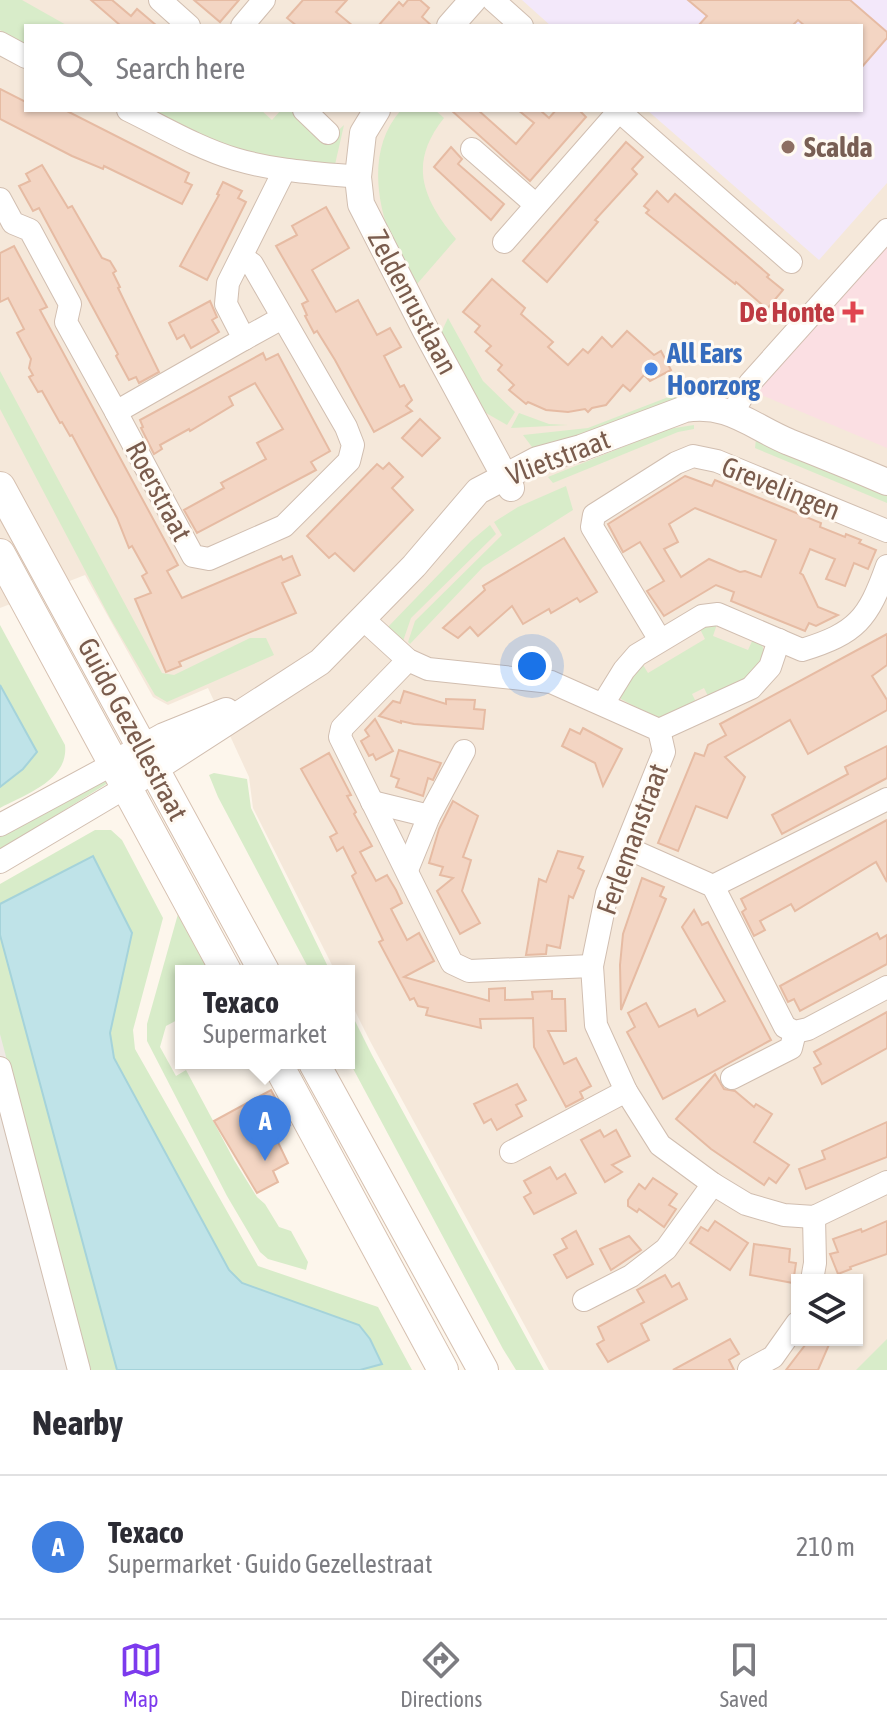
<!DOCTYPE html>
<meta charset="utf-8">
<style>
:root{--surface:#fff;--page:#f2f2f3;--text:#2b2b33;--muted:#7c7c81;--line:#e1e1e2;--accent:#7c3aed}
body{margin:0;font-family:"Asap Condensed",sans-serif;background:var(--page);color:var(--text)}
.controls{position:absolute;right:24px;bottom:24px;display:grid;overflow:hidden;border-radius:0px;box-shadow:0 2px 6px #0004}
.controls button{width:72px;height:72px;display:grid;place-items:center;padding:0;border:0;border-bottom:2px solid var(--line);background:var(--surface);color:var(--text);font:40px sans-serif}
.you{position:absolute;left:532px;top:666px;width:28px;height:28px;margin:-20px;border:6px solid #fff;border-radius:50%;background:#1a73e8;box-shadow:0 0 0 12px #1a73e833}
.badge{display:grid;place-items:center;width:52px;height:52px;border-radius:50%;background:var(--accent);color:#fff;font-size:26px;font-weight:700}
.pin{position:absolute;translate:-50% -66px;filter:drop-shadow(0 2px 4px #0008)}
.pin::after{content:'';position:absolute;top:42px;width:28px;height:24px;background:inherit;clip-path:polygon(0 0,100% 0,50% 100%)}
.popup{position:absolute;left:175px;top:965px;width:180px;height:104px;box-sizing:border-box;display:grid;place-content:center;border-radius:0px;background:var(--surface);filter:drop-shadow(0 2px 6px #0005);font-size:26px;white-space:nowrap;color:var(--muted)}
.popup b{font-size:30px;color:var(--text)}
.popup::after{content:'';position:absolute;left:50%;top:100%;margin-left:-16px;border:16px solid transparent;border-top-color:var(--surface)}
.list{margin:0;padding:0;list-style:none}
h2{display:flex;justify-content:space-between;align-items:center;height:104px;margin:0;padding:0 32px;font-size:34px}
h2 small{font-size:26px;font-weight:400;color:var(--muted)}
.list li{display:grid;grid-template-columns:52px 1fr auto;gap:24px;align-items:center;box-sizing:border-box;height:144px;padding:0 32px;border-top:2px solid var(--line)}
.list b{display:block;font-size:30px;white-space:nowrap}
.list p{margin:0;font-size:26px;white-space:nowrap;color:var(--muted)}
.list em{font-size:26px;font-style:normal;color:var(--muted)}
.icon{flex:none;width:44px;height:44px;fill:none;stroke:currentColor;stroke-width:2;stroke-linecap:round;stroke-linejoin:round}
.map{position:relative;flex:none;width:887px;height:1370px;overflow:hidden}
.search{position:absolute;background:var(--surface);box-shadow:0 2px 6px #0004;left:24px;right:24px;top:24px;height:88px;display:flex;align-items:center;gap:20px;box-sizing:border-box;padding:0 28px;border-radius:0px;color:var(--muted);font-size:30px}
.sheet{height:248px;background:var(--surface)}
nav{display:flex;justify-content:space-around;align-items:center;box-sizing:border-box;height:112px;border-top:2px solid var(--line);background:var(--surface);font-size:22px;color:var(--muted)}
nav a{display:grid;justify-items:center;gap:4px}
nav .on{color:var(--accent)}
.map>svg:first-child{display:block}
.residential{fill:#f5e8da;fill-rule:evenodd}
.industrial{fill:#efe9e4}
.education{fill:#f3e8fa}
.medical{fill:#fbdfe3}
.green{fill:#d8ecc9}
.water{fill:#bfe3e8;stroke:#a5d3da;stroke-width:2}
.building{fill:#f3d5c3;stroke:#e6bba3;stroke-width:2;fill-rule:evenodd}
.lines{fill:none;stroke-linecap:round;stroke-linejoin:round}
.minor-casing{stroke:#d1beb0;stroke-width:24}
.tertiary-casing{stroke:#d1beb0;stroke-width:28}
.secondary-casing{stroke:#d6c0b0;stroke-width:32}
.minor{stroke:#fff;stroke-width:22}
.tertiary{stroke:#fff;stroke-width:26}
.secondary{stroke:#fff;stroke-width:30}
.education-dot{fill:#8d6e63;stroke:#fffaf3;stroke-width:3}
.health-dot{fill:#e0444e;stroke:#fffaf3;stroke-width:3}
.shop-dot{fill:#3f7fe0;stroke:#fffaf3;stroke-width:3}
.labels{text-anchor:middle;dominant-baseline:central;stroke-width:6;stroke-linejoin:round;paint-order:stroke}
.education-label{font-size:28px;font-weight:bold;fill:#785e54;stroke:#fffaf3;text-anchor:start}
.street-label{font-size:28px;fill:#7a5c4d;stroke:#fffaf3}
.health-label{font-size:28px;font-weight:bold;fill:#be3a42;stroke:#fffaf3;text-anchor:end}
.shop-label{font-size:28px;font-weight:bold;fill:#366cbe;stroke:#fffaf3;text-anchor:start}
</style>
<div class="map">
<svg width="887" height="1370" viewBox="0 0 887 1370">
<rect width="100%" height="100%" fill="#fdf6ec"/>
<path class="residential" d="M 0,0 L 887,0 L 887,1370 L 549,1370 L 370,1041 L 349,999 L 349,971 L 335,971 L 253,808 L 249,777 L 208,688 L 168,705 L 153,697 L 85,575 L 0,608 ZM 26,26 L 861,26 L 861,110 L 26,110 ZM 797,1280 L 857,1280 L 857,1340 L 797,1340 Z"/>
<path class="industrial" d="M 0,940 L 116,1370 L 0,1370 Z"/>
<path class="education" d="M 522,0 L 887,0 L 887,183 L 819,260 L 647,110 L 861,110 L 861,26 L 551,26 Z"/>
<path class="medical" d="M 887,233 L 887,448 L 752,391 Z"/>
<g class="green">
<path d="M 0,0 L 22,0 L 68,26 L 26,26 L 26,45 L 0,30 Z"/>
<path d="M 145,110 L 261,110 L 272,120 L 281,110 L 292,110 L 328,140 L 344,125 L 334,169 L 220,150 Z"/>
<path d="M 401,110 L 435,110 L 444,118 C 408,163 422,198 456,239 L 417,284 C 409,270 397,256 392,241 C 375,198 369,146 401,110 Z"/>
<path d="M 448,318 L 483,381 L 515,412 L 507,425 L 479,409 L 440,335 Z"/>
<path d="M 0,371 L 162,673 L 174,675 L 250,638 L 266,638 L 274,655 L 167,702 L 155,695 L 110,618 L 0,409 Z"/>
<path d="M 697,386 L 696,400 L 538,455 L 523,435 L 588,428 Z"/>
<path d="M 519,413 L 549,424 L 568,425 L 511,428 Z"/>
<path d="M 694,425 L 694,429 L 678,432 L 553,483 L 548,477 L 668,429 Z"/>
<path d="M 756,439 L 887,492 L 887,503 L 755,448 Z"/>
<path d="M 566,486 L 573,510 L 483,567 L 410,644 L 408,642 L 415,621 L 502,535 L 494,522 L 518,507 Z"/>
<path d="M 490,525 L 496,534 L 411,618 L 402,644 L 387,628 L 471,541 Z"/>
<path d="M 718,621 L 713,636 L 748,650 L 754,637 L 762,645 L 765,654 L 752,679 L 708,696 L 704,688 L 692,694 L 696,702 L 658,719 L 621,699 L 620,696 L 640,660 L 648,673 L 705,639 L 698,625 Z"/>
<path d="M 0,625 L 65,745 C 69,780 26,794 0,808 L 0,787 L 37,752 L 0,685 Z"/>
<path d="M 214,773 L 247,779 L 251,808 L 330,971 L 310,971 L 218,797 L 209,775 Z"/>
<path d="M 107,780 L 108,783 L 0,850 L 0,831 Z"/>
<path d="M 95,830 L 111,830 L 122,840 L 163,918 L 133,1030 L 135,1049 L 258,1266 L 378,1307 L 412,1370 L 360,1370 L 382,1363 L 370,1339 L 359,1325 L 242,1283 L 229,1270 L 114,1058 L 110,1033 L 132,933 L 93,857 L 0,904 L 0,884 Z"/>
<path d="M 178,914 L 209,971 L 181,971 L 181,1018 L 166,1026 L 160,1047 L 176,1076 L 186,1070 L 234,1160 L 257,1197 L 265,1204 L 279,1227 L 291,1231 L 308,1262 L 306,1270 L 268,1259 L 260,1252 L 227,1196 L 147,1041 L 147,1024 Z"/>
<path d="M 0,935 L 117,1370 L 89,1370 L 0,1034 Z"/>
<path d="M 349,1009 L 372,1055 L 544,1370 L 516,1370 L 503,1349 L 349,1061 Z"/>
<path d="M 887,1339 L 887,1370 L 856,1370 Z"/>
</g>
<g class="water">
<path d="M 0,685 L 37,752 L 23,769 L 0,787 Z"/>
<path d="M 93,856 L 132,933 L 110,1033 L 114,1058 L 229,1270 L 242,1283 L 359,1325 L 370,1339 L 382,1364 L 360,1370 L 117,1370 L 0,935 L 0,904 Z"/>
</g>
<g class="building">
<path d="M 91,0 L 112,0 L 131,16 L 137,9 L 157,26 L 121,26 Z"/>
<path d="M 194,0 L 239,0 L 220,22 Z"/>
<path d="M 303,0 L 347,0 L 336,12 L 353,26 L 297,26 L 287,18 Z"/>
<path d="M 408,0 L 420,0 L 429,8 L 422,17 L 432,26 L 378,26 L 399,2 L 403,6 Z"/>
<path d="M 688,0 L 850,0 L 887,32 L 887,38 L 861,68 L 861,26 L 805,26 L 798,20 L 792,26 L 698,26 L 707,16 Z"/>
<path d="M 0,89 L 26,102 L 26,110 L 65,110 L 189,173 L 185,182 L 192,185 L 182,204 L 104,166 L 103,169 L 72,156 L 0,119 Z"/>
<path d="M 451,110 L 478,110 L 516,144 L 534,123 L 518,110 L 540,110 L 549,118 L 556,110 L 579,110 L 586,117 L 530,181 Z"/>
<path d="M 626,142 L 643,157 L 632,169 L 637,174 L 595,220 L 598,222 L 547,282 L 523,261 Z"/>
<path d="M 451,147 L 462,159 L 458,164 L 504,204 L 491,220 L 434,167 Z"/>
<path d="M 42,165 L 68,208 L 72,206 L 102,258 L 110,261 L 116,271 L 113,273 L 120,287 L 118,288 L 159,372 L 139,383 L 136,377 L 129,380 L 116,356 L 118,354 L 39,208 L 33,211 L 19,186 L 30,181 L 26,174 Z"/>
<path d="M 223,182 L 242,191 L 238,198 L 246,202 L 207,280 L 180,266 L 219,195 L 217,194 Z"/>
<path d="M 657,191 L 668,202 L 675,194 L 769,275 L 767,277 L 783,290 L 767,309 L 736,282 L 735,284 L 646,213 L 649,210 L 644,206 Z"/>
<path d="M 326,207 L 349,248 L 312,270 L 336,312 L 358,300 L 377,335 L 390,328 L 401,347 L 384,356 L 400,387 L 404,385 L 412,400 L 406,406 L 412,411 L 374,432 L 335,360 L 317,331 L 314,333 L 305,316 L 307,315 L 302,304 L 308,301 L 276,246 L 297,235 L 292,226 Z"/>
<path d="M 14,246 L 47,307 L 40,310 L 178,565 L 167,571 L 182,598 L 281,556 L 283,560 L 292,556 L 300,575 L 282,583 L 296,613 L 179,662 L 181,666 L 166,672 L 135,599 L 151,593 L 142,576 L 147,573 L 132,546 L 129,548 L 117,518 L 72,435 L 70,436 L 62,422 L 60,423 L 42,391 L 38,392 L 29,377 L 33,375 L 29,368 L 31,359 L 17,333 L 24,329 L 8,298 L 0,302 L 0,253 Z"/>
<path d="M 492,279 L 525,308 L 521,314 L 553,342 L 548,347 L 568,365 L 583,349 L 588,353 L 602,337 L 612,347 L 627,331 L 654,355 L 661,351 L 671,370 L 650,381 L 644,375 L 630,391 L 623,385 L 606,405 L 592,408 L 588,412 L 585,409 L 568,412 L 546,410 L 528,402 L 526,404 L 509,390 L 514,385 L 498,370 L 502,365 L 486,351 L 491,346 L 475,332 L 480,326 L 463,312 Z"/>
<path d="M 210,301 L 217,317 L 212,320 L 219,332 L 191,348 L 184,335 L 177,339 L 169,323 Z"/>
<path d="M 263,353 L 266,360 L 278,354 L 330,451 L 311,462 L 316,470 L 197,533 L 184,510 L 224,488 L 221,483 L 266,459 L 257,443 L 283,429 L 255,383 L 229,397 L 233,405 L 190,431 L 189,429 L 160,445 L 162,449 L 154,454 L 141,428 L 143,427 L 140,420 Z"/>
<path d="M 420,419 L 440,438 L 422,456 L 402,438 Z"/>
<path d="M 389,463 L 403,477 L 392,488 L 413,510 L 354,571 L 335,553 L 329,558 L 307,536 L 377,464 L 383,469 Z"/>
<path d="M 685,476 L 712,486 L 715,480 L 821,523 L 820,527 L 845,537 L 846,534 L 861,540 L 859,543 L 876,550 L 868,569 L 854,563 L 845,586 L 826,579 L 835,559 L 810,549 L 800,573 L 803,575 L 818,607 L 838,615 L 816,626 L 809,623 L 805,631 L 731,601 L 734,592 L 716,585 L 664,616 L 647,591 L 664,581 L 640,542 L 623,552 L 608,524 ZM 695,508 L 776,540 L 761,577 L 745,571 L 740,572 L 709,559 L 681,577 L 664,549 L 678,542 L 669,524 Z"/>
<path d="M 564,538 L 597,592 L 580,602 L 577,598 L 551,613 L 549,609 L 523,624 L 512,606 L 478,636 L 470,627 L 458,638 L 443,628 L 485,590 L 483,586 Z"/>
<path d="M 887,634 L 887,665 L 872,676 L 887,700 L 887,710 L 808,754 L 790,720 L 725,757 L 745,777 L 727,818 L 696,806 L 678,851 L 658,843 L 695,753 L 704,756 L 708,745 L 726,735 L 720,724 Z"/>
<path d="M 404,691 L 446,704 L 446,699 L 475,700 L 474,709 L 485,710 L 483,729 L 414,724 L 401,721 L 401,723 L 379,716 L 393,701 L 400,703 Z"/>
<path d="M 375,719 L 393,751 L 376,760 L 373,754 L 369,756 L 361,741 L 369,736 L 365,730 Z"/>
<path d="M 583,728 L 622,749 L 603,786 L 595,763 L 562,746 L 570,729 L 580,734 Z"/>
<path d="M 887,746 L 887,778 L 782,834 L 772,815 L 848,774 L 845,767 Z"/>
<path d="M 399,750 L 441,763 L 433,780 L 428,778 L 423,796 L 396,787 L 399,779 L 391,776 Z"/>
<path d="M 329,753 L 351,795 L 347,796 L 356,812 L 354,814 L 372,846 L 360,852 L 376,881 L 387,875 L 396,890 L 402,903 L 391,909 L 407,940 L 419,933 L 434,961 L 404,977 L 489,1001 L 489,989 L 505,988 L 505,1000 L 533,999 L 532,992 L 552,991 L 552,999 L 565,999 L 566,1031 L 548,1031 L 564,1064 L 576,1058 L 591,1086 L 580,1092 L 583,1098 L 566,1107 L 534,1047 L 533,1018 L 480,1019 L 481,1028 L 426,1015 L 428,1008 L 418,1006 L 414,998 L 410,1000 L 379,942 L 383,940 L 352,876 L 356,873 L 343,847 L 337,851 L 330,837 L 337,833 L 301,769 Z"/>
<path d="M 453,801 L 478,816 L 463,857 L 471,860 L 462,891 L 480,923 L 460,934 L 437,891 L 453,878 L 440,875 L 443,867 L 429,863 L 439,829 Z"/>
<path d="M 887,820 L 887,882 L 876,862 L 795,911 L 791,904 L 760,921 L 765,930 L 754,936 L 742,912 L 746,909 L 741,899 Z"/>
<path d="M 558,851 L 583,857 L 578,868 L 584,871 L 573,898 L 569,896 L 560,948 L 547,945 L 546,954 L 526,955 L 539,879 L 546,882 Z"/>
<path d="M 642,878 L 664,887 L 660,896 L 666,899 L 621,1010 L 620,965 L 623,934 Z"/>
<path d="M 694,910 L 702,925 L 708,922 L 771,1040 L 663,1099 L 627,1032 L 635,1027 L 628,1013 L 646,1003 L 659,1027 L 695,1009 L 698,1016 L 725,1001 L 682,927 Z"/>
<path d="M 877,933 L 880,939 L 887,935 L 887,964 L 800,1011 L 794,999 L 788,1002 L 780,986 Z"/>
<path d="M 887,1012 L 887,1048 L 822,1084 L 814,1068 L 821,1064 L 814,1052 Z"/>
<path d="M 715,1074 L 724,1089 L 735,1091 L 754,1107 L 756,1104 L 772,1114 L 754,1142 L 789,1165 L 776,1183 L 769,1178 L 764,1185 L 711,1149 L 676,1119 Z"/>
<path d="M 517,1084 L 526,1100 L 516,1105 L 522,1116 L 497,1130 L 491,1119 L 484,1123 L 474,1104 Z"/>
<path d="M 271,1090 L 290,1125 L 274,1134 L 288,1163 L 273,1171 L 278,1182 L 257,1193 L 214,1121 Z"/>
<path d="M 887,1122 L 887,1157 L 806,1189 L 799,1169 L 825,1159 L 822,1151 Z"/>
<path d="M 600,1130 L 604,1137 L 616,1130 L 630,1156 L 612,1165 L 622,1172 L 605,1182 L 581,1140 Z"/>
<path d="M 550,1167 L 557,1179 L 565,1174 L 576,1193 L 534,1214 L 524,1197 L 531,1193 L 524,1181 Z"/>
<path d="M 653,1178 L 677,1194 L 669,1205 L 676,1209 L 664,1227 L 639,1209 L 637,1212 L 628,1206 L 628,1200 L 639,1184 L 645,1189 Z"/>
<path d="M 715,1221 L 748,1243 L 730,1270 L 690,1243 L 701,1227 L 708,1231 Z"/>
<path d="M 887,1221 L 887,1254 L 850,1267 L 851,1269 L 838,1274 L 830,1254 L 838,1252 L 833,1239 L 861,1229 L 862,1232 Z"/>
<path d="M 576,1231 L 593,1264 L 567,1278 L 554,1255 L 567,1248 L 562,1239 Z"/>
<path d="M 629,1236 L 641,1250 L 611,1270 L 600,1249 Z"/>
<path d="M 754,1244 L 790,1249 L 789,1262 L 796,1263 L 793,1283 L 750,1275 Z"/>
<path d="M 665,1275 L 672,1287 L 679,1283 L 687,1299 L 641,1324 L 649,1340 L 608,1362 L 597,1344 L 604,1340 L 598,1327 L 644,1302 L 637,1290 Z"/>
<path d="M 730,1339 L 739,1354 L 729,1360 L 734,1370 L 673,1370 Z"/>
<path d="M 809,1340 L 831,1340 L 818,1370 L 786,1370 Z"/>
</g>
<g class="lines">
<defs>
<g id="minor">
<path d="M 160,0 L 189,26"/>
<path d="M 493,0 L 522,26"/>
<path d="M 242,26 L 264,0"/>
<path d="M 0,43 L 26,57"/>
<path d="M 128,110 C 163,127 198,148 235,159 C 275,171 317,173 358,177"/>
<path d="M 304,110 L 328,133"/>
<path d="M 619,111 L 791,262"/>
<path d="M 472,149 L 536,205"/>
<path d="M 0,199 L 13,223 L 30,230 L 70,304 L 66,322 L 116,412 L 244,339"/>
<path d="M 504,242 L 619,111 L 618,110"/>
<path d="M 282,318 L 244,339 L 226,304 L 228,283 L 284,171"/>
<path d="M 116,412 L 193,556 L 209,559 L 284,526 L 349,461 L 353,445 L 346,427 L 252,264 L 242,257"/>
<path d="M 733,412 L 750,383 L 887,230"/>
<path d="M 363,619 L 408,660 L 428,669 L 551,682 L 659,730 L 664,752 L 607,893 L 592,966 L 596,1025 L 626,1091 L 660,1145 L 713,1184 L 746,1204 L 784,1215 L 814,1217 L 887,1182"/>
<path d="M 660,640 L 592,527 L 594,515 L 676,463 L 693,456 L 717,461 L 887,531"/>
<path d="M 408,660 L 342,728 L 340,737 L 452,963 L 469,971 L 592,966"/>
<path d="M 603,704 L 624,670 L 637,655 L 702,616 L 718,614 L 802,650 C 857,633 868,619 887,566"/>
<path d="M 659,730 L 751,688 L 770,667 L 779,640"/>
<path d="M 372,802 L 429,816"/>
<path d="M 0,825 L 115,763"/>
<path d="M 627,848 L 713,886 L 785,1027 L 795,1032 L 808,1029 L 887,987"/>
<path d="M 0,862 L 128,786"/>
<path d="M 407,870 L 429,816 L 464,751"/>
<path d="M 713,886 L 887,799"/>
<path d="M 0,1068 L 79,1370"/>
<path d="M 732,1078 L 791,1048 L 795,1032"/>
<path d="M 511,1152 L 626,1091"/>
<path d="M 812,1280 L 815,1263 L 814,1217"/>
<path d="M 584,1300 L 631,1276 L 666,1249 L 713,1184"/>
<path d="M 749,1370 L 773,1357 L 797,1323"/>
</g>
<g id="tertiary">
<path d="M 450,26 L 473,0"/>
<path d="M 377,110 L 363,133 L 358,177 L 361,204 L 426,331 L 511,488"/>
<path d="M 115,763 L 164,736 L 226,711"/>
<path d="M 128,786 L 320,662 L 414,566 L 478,491 L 537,460 L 581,448 L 685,409 C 728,402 751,426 789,442 C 822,455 854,468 887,482"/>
</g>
<g id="secondary">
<path d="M 0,487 L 264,971"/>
<path d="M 0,554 L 226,971"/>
<path d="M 277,1063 L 443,1370"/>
<path d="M 314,1063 L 483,1370"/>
</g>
</defs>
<use href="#minor" class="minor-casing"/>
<use href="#tertiary" class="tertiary-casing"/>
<use href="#secondary" class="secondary-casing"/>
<use href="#minor" class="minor"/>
<use href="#tertiary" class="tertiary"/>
<use href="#secondary" class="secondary"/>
</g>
<circle class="education-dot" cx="788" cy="147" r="8"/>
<path class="health-dot" d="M849 300h8v8h8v8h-8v8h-8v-8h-8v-8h8z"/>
<circle class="shop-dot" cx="651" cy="369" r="8"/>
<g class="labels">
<g class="education-label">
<text x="804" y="147">Scalda</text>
</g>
<g class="street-label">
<text transform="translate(413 302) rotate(62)">Zeldenrustlaan</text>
<text transform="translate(558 457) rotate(-21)">Vlietstraat</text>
<text transform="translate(781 488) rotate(22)">Grevelingen</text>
<text transform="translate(159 491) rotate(62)">Roerstraat</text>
<text transform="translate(133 729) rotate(62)">Guido Gezellestraat</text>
<text transform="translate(632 839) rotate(-70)">Ferlemanstraat</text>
</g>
<g class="health-label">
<text x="835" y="312">De Honte</text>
</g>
<g class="shop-label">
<text x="667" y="353">All Ears<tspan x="667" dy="32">Hoorzorg</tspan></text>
</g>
</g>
</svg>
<div class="controls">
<button><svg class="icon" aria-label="layers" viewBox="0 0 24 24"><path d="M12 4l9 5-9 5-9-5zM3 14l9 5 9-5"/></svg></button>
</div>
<div class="you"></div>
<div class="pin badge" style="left:265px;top:1161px;background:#3f7fe0">A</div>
<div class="popup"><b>Texaco</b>Supermarket</div>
<div class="search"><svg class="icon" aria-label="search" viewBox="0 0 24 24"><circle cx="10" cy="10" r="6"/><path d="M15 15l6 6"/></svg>Search here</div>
</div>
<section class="sheet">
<h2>Nearby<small></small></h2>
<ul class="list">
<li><span class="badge" style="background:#3f7fe0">A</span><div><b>Texaco</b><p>Supermarket · Guido Gezellestraat</p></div><em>210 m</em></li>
</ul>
</section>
<nav>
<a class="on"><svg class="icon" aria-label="map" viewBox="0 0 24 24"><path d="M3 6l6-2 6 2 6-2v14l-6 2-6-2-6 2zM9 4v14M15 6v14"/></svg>Map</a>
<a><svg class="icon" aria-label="directions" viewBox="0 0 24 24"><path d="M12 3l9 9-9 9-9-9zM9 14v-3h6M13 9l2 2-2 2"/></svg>Directions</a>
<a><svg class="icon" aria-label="saved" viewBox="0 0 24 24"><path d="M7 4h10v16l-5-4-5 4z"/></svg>Saved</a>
</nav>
